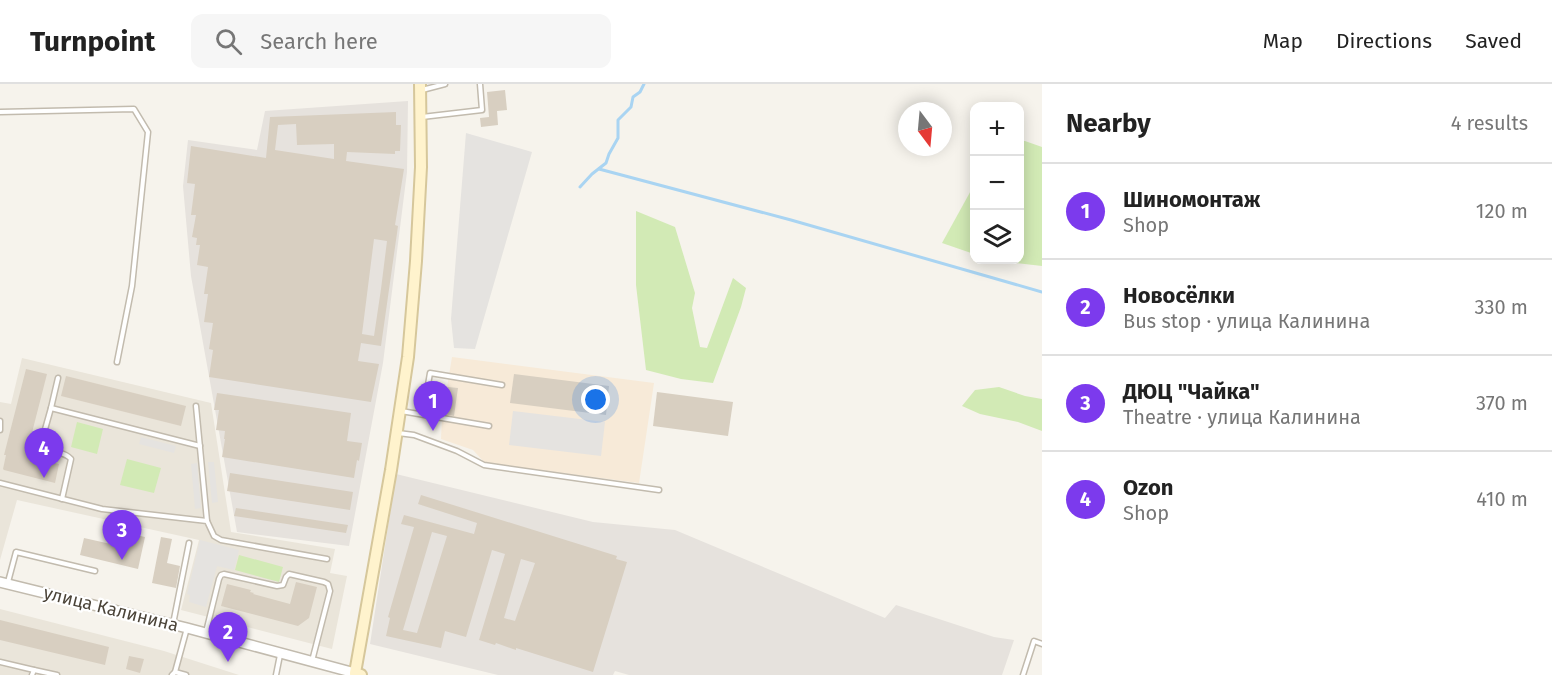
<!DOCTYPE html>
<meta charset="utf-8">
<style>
:root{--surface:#fff;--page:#f6f6f6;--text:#222;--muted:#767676;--line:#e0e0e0;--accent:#7c3aed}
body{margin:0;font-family:"Fira Sans",sans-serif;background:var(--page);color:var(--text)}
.controls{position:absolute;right:18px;top:18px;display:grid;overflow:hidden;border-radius:12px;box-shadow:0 3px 15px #0003}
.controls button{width:54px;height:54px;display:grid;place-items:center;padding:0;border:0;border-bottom:2px solid var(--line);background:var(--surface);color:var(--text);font:30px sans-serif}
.compass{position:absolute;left:898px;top:18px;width:54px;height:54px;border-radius:50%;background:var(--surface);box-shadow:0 3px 15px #0003;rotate:164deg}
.you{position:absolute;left:596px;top:316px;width:21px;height:21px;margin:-15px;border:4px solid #fff;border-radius:50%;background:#1a73e8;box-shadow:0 0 0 9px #1a73e833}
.badge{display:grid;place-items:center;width:39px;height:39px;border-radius:50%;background:var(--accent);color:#fff;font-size:20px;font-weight:700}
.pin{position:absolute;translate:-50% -50px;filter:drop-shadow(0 2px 3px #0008)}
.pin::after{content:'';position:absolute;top:32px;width:21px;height:18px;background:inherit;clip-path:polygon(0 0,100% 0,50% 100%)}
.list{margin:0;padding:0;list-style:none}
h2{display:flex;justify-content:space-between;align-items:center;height:78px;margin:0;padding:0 24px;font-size:26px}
h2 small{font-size:20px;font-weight:400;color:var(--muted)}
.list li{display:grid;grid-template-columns:39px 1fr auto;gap:18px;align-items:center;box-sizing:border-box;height:96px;padding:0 24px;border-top:2px solid var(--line)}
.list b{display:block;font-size:22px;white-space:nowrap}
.list p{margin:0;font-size:20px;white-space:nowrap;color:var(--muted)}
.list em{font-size:20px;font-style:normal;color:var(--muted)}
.icon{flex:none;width:33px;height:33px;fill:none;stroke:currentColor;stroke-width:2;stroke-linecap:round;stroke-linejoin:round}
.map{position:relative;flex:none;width:1042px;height:591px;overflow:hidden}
header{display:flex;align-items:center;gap:36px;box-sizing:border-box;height:84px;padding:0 30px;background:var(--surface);border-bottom:2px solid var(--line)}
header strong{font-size:28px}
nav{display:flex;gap:33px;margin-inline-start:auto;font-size:21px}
.search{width:420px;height:54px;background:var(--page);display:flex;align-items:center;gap:15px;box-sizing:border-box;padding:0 21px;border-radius:12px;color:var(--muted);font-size:22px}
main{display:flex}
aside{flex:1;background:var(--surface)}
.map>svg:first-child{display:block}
.residential{fill:#eae5da}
.commercial{fill:#f7ead8}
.industrial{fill:#e6e2dd}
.green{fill:#d2eab5}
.parking{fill:#e5e3e0}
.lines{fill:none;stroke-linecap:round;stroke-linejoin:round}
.stream{stroke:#a9d4f2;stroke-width:3}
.building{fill:#d8cfc1;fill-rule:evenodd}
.service-casing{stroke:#c2bbae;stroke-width:7}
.tertiary-casing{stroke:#c2bbae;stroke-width:12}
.secondary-casing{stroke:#d6c79b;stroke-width:14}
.service{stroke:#fff;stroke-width:4}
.tertiary{stroke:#fff;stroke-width:9}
.secondary{stroke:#fff3cd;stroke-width:10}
.labels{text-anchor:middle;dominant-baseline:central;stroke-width:4.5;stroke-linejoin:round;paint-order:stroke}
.street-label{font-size:18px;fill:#4b4439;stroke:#fff}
</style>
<header>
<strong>Turnpoint</strong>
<div class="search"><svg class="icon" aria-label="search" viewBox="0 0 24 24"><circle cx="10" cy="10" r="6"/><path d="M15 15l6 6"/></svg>Search here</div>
<nav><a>Map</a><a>Directions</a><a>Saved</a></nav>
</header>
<main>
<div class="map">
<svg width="1042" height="591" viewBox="0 0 1042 591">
<rect width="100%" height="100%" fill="#f6f3ec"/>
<g class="residential">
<path d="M 22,274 L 211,319 L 231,448 L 335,465 L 330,489 L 347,492 L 332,565 L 181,526 L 199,456 L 17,416 L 0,476 L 0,318 L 11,320 Z"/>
<path d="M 0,525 L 164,567 L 239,591 L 0,591 Z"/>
</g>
<path class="commercial" d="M 452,273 L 654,299 L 639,399 L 485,379 L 473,366 L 441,355 L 442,333 Z"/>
<g class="industrial">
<path d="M 408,17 L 407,88 L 383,279 L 349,462 L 237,448 L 191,192 L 183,102 L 188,56 L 257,66 L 265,27 Z"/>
<path d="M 396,390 L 593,438 L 675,446 L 885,534 L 896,521 L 994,553 L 1014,556 L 1002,591 L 629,591 L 615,587 L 613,591 L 498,591 L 370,560 Z"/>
</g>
<g class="green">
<path d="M 1020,57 L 1025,57 L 1042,63 L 1042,182 L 990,176 L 1020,176 Z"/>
<path d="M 974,101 L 974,170 L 942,159 Z"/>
<path d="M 636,127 L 675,143 L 695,209 L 692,224 L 700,263 L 707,264 L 733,194 L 746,204 L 741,223 L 713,299 L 681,295 L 646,286 L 636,201 Z"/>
<path d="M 999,303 L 1025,312 L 1042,315 L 1042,347 L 1018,338 L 980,330 L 962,322 L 975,306 Z"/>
<path d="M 77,338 L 103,345 L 97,370 L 71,363 Z"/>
<path d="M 127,375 L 161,384 L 154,409 L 120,401 Z"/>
<path d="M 239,471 L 283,483 L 279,498 L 235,486 Z"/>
</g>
<g class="parking">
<path d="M 466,49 L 532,68 L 475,265 L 454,264 L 451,235 Z"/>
<path d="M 513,327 L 605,338 L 601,372 L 509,361 Z"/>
<path d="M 141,353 L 176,362 L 174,369 L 139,360 Z"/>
<path d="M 208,378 L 214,378 L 218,418 L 212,419 Z"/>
<path d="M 197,379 L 201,424 L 195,425 L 191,380 Z"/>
<path d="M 200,456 L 239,466 L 234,486 L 217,482 L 206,523 L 189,518 L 190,511 L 187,510 Z"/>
</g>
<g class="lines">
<g class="stream">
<path d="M 599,85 L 791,136 L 1042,208"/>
<path d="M 580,103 L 592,90 L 606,79 L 609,70 L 618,54 L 618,36 L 631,23 L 633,13 L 640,8 L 644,0"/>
</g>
</g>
<g class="building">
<path d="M 505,6 L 507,26 L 497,27 L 498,41 L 481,43 L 480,34 L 489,33 L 487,8 Z"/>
<path d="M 396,28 L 396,41 L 401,41 L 400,67 L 395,67 L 395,70 L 347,68 L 346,77 L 404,85 L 395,141 L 398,142 L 381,262 L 361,259 L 358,277 L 379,280 L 371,318 L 209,293 L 213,266 L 209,265 L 213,239 L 204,238 L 208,210 L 204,210 L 208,183 L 197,181 L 200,161 L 196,161 L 197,154 L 192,153 L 196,131 L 191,131 L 195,100 L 187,99 L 191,62 L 266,74 L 270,33 ZM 296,40 L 297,61 L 334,60 L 334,75 L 275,66 L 278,41 ZM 374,155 L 387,157 L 381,205 L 374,252 L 362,250 Z"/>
<path d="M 26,285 L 47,290 L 26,372 L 59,380 L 55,399 L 4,386 L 3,385 L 6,371 L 4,371 Z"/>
<path d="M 514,290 L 609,302 L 606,331 L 510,319 Z"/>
<path d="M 66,292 L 186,322 L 181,342 L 61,312 Z"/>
<path d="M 448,303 L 458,304 L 454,332 L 444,330 Z"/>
<path d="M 657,308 L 733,318 L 728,352 L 653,342 Z"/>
<path d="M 217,309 L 351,329 L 347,357 L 362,359 L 359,377 L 357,376 L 354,394 L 222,373 L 225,355 L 224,355 L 225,347 L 216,346 L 219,326 L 214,326 Z"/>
<path d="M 230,389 L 353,408 L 350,426 L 227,407 Z"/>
<path d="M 421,411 L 617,472 L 616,475 L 627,478 L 593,588 L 516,564 L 516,566 L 496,559 L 495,561 L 479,556 L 505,470 L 492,466 L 466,553 L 445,547 L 441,564 L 386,552 L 390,534 L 388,533 L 414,443 L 401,440 L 404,431 L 474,450 L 477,439 L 418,420 ZM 432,448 L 447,452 L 417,549 L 403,546 ZM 521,475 L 535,479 L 515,537 L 504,534 Z"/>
<path d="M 236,424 L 348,441 L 346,449 L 234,432 Z"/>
<path d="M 127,449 L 145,453 L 138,485 L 80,471 L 84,454 L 124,463 Z"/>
<path d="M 161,453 L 172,455 L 167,479 L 180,482 L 176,504 L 152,499 Z"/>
<path d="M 296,498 L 317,503 L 309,534 L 298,542 L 221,522 L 227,500 L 251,506 L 250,508 L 254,509 L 253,510 L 290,520 Z"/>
<path d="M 0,536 L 109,563 L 105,581 L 0,556 Z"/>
<path d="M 129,572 L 144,575 L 140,589 L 126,585 Z"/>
</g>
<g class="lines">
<defs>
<g id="service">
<path d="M 422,6 L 445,0"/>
<path d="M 0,28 L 134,25 L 148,48 L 132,202 L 117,278"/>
<path d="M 422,33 L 482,26 L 480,0"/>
<path d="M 196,322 L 207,437"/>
<path d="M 51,324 L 58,294"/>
<path d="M 401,327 L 489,342"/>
<path d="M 423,330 L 430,289 L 502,301"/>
<path d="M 0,337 L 0,346"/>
<path d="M 398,349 L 414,351 L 457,367 L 484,381 L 659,406"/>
<path d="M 0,399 L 102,425 L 207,437 L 214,452 L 221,456 L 327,475"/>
<path d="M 62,415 L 71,375 C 63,365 45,371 42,356 L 51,324 L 200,362"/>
<path d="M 8,498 L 16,468 L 95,487"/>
<path d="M 173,540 L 189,459"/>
<path d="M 206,548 L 219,495 L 221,491 L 224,490 L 277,502 L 283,501 L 286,493 L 289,490 L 324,498 L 328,500 L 330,507 L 312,577"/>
<path d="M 0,578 L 34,586 L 32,591"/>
<path d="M 34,586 L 57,591"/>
<path d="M 175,588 L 186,591"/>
<path d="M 172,591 L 175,588 L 187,544"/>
<path d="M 276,591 L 280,571"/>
<path d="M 1023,591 L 1034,557 L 1042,560"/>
</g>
<path id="tertiary" d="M 0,498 L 187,544 L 355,589"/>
<path id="secondary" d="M 361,591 L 355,589 L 391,386 L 408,273 L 416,177 L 421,83 L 420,0"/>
</defs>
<use href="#service" class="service-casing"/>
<use href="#tertiary" class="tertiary-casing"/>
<use href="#secondary" class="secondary-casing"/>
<use href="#service" class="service"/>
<use href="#tertiary" class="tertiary"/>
<use href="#secondary" class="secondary"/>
</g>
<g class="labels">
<g class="street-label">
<text transform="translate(111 525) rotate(14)">улица Калинина</text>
</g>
</g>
</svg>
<div class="controls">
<button>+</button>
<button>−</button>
<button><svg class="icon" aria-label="layers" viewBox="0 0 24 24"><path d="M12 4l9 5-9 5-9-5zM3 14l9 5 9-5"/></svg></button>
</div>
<svg class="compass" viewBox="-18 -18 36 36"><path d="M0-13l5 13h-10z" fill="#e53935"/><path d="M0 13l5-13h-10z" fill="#767676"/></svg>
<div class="you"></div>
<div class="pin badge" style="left:433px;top:347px">1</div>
<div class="pin badge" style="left:228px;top:578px">2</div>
<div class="pin badge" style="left:122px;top:476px">3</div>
<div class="pin badge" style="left:44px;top:394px">4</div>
</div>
<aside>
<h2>Nearby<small>4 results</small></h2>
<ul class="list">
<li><span class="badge">1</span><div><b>Шиномонтаж</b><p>Shop</p></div><em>120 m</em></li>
<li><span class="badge">2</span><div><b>Новосёлки</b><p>Bus stop · улица Калинина</p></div><em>330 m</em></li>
<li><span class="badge">3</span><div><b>ДЮЦ &quot;Чайка&quot;</b><p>Theatre · улица Калинина</p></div><em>370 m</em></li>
<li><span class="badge">4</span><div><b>Ozon</b><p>Shop</p></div><em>410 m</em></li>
</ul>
</aside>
</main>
